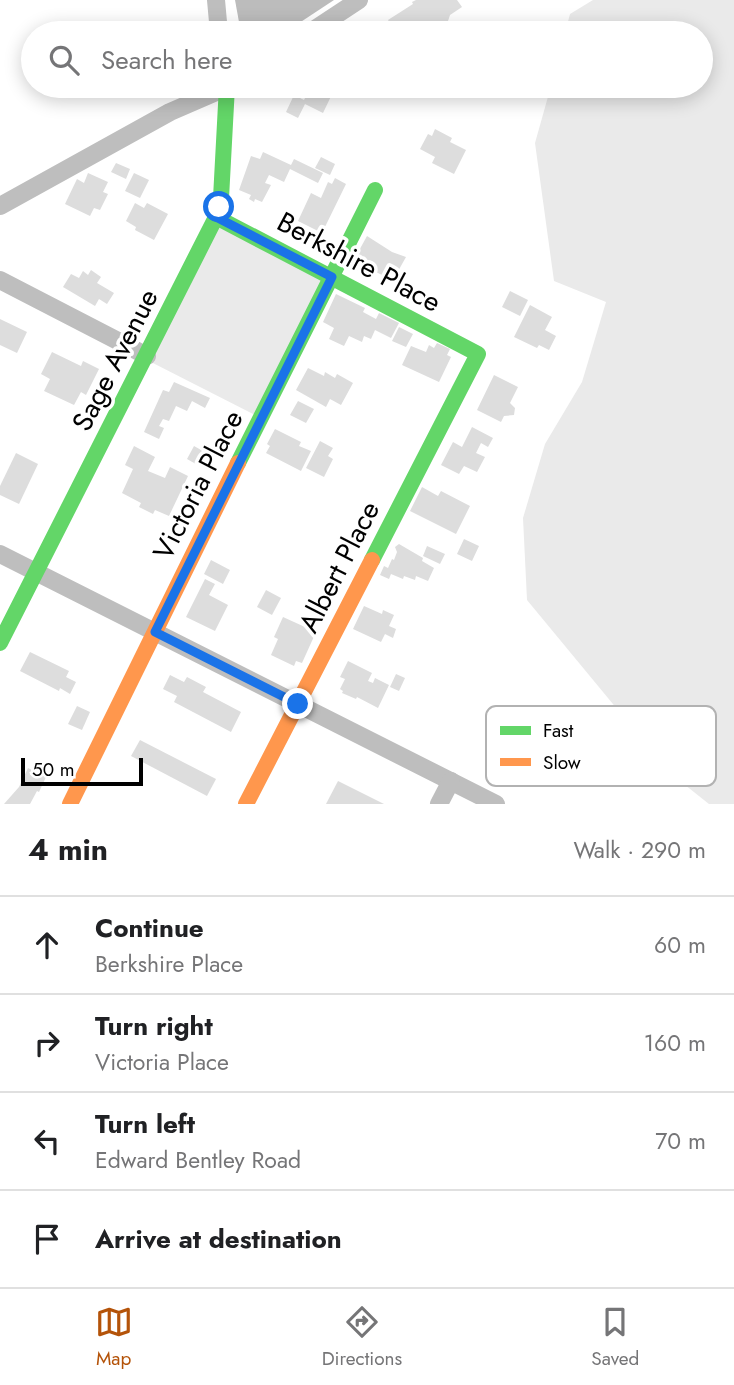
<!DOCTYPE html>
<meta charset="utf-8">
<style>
:root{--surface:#fff;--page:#f2f2f2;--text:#202124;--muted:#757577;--line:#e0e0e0;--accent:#b45309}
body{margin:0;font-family:Jost,sans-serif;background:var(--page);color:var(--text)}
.scale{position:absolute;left:21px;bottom:18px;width:122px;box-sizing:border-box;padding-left:7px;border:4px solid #000;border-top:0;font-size:19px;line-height:24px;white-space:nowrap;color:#000;-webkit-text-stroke:5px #fff;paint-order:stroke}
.stop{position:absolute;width:21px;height:21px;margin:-16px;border:5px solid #1a73e8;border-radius:50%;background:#fff}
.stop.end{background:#1a73e8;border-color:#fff;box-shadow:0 2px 7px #0008}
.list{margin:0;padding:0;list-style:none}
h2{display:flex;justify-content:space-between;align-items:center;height:91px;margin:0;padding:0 28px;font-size:30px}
h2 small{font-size:23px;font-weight:400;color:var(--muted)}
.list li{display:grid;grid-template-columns:46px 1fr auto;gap:21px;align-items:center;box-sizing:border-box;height:98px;padding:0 28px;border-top:2px solid var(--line)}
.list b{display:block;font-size:26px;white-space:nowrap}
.list p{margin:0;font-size:23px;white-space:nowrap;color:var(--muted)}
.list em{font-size:23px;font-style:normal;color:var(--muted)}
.icon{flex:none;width:38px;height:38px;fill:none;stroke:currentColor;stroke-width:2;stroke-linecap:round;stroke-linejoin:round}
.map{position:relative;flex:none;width:734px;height:804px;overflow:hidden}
.search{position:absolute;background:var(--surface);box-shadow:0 4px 18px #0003;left:21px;right:21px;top:21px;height:77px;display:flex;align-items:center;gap:18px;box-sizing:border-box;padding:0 24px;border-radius:38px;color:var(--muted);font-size:26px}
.sheet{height:483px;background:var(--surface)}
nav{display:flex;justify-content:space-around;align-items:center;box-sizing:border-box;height:98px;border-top:2px solid var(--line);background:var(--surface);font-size:19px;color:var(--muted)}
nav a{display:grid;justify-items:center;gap:4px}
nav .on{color:var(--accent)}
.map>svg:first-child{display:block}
.green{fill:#eaeaea}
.water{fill:#bcbcbc}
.building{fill:#ddd}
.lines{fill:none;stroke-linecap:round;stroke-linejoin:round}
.street{stroke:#bebebe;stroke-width:18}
.fast{stroke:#63d668;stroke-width:16}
.slow{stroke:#ff974d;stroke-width:16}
.route{stroke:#1a73e8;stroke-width:9}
.labels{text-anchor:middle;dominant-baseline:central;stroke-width:7;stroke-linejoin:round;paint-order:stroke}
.street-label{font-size:28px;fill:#000;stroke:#fff}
.key{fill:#fff;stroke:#b2b2b2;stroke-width:2}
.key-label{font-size:19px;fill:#000}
</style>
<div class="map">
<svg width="734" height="804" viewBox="0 0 734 804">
<rect width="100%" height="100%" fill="#fff"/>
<g class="green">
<path d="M 593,0 L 734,0 L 734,804 L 709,804 L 670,773 L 527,600 L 523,518 L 545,444 L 582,382 L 606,302 L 554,281 L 535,143 L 551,86 L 701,86 L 701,33 L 565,33 L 570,14 Z"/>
<path d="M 218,220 L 330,277 L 259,417 L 147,360 Z"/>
</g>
<path class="water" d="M 235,0 L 334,0 L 284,33 L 241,33 Z"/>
<g class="building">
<path d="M 416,0 L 457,0 L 462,7 L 450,15 L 447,24 L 441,25 L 441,29 L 443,33 L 396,33 L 388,20 L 413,4 L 412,2 Z"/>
<path d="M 311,86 L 344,86 L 340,93 L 334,90 L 323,113 L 305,104 L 298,118 L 286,112 L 294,95 L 304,100 Z"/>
<path d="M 435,129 L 452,138 L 450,142 L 466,150 L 454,174 L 432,163 L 435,157 L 420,149 L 428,134 L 432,136 Z"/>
<path d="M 263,152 L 291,165 L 294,159 L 323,173 L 318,183 L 290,169 L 284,182 L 269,175 L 265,183 L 271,185 L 262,202 L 255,199 L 254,202 L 249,199 L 251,195 L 239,190 L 251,156 L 260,159 Z"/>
<path d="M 321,157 L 335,164 L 330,175 L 315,168 Z"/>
<path d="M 116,163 L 130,169 L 126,179 L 111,172 Z"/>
<path d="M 88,173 L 108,182 L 103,192 L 108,194 L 100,210 L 94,208 L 90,216 L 65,204 L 77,179 L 84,183 Z"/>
<path d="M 134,173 L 149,180 L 140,198 L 125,191 Z"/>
<path d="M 335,178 L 346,184 L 322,233 L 298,221 L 311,193 L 321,198 L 328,182 L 332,184 Z"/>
<path d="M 135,203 L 144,208 L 147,203 L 168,214 L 154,240 L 135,230 L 136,227 L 126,221 Z"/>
<path d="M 367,236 L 392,252 L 406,257 L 397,273 L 387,268 L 382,275 L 372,270 L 369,276 L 350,267 Z"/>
<path d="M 91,270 L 101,277 L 97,283 L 114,293 L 107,304 L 99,299 L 95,306 L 63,287 L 71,274 L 79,278 L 83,271 L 88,275 Z"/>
<path d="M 510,291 L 528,300 L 520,316 L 502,307 Z"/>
<path d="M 336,294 L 365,308 L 363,312 L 376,319 L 379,313 L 399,323 L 391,338 L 375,330 L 371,339 L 364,336 L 362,342 L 349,336 L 344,346 L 329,339 L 334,328 L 323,322 Z"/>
<path d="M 530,305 L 552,317 L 545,330 L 556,336 L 549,350 L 539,345 L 537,348 L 514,337 Z"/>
<path d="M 0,319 L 27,332 L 17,353 L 0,345 Z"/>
<path d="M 399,327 L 413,334 L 406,347 L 392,341 Z"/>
<path d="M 437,343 L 450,349 L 447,355 L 451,357 L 439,382 L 402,365 L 411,346 L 426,352 L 429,345 L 434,348 Z"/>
<path d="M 52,352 L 81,366 L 83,361 L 99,369 L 86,395 L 81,392 L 74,405 L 44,391 L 50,379 L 41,374 Z"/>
<path d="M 308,368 L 324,376 L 325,372 L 335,378 L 337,374 L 353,383 L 341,405 L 330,399 L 326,407 L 296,390 Z"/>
<path d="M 494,375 L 518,387 L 510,403 L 515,408 L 514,415 L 504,416 L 501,422 L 477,410 Z"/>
<path d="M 174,382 L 210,398 L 205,408 L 192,401 L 187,411 L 176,406 L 169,421 L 163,419 L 159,426 L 164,428 L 159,439 L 144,432 L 163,390 L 169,392 Z"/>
<path d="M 298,401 L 314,409 L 306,423 L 290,415 Z"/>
<path d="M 472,427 L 493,438 L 488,447 L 481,443 L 476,453 L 485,457 L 477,472 L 464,466 L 459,474 L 441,465 L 453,442 L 462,447 Z"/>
<path d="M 275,429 L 301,442 L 299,446 L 311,451 L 301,471 L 266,453 L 270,446 L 267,444 Z"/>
<path d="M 320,441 L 333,448 L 328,456 L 333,459 L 324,477 L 306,468 Z"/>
<path d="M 134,446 L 155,457 L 148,471 L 165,478 L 170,467 L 188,476 L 169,516 L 155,510 L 153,514 L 139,507 L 141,503 L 122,493 L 133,469 L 125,465 Z"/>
<path d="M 194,446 L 210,455 L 203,468 L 187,459 Z"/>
<path d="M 16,453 L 38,464 L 19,504 L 0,495 L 0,486 Z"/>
<path d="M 422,487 L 438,496 L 441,491 L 470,506 L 456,534 L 410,511 Z"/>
<path d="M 464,539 L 479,546 L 472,561 L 457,554 Z"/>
<path d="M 399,544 L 423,558 L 422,561 L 434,568 L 428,581 L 416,576 L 415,580 L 404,576 L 403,579 L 391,574 L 389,579 L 380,575 L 384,566 L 388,568 L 392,559 L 394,560 L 397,552 L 395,547 Z"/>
<path d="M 427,546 L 445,554 L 440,564 L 423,556 Z"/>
<path d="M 211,560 L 230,570 L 223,584 L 204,574 Z"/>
<path d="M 205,579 L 215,584 L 209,595 L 228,605 L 215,631 L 186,617 Z"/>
<path d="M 266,590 L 281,598 L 272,615 L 257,607 Z"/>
<path d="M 364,606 L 382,614 L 383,610 L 394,615 L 389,626 L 396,629 L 393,638 L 385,634 L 381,642 L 353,629 Z"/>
<path d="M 283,617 L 316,632 L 302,663 L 296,661 L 294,666 L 271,655 L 278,639 L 274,637 Z"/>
<path d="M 30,652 L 69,671 L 66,677 L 76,682 L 70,694 L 60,688 L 59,691 L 20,671 Z"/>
<path d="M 348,661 L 372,673 L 368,681 L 373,683 L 375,678 L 389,685 L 378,708 L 357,697 L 356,699 L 342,693 L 343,691 L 340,689 L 345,679 L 340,677 Z"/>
<path d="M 396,674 L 405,678 L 399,691 L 390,687 Z"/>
<path d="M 170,675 L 184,682 L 187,677 L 206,687 L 203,692 L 241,712 L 231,732 L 174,702 L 177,696 L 163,689 Z"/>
<path d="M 77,706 L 90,712 L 82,730 L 68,724 Z"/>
<path d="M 140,740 L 216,779 L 207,796 L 131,756 Z"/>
<path d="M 28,768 L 46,777 L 39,792 L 37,791 L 30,804 L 4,804 L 19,787 Z"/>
<path d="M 338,781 L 384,804 L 326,804 Z"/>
</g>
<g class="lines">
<g class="street">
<path d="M 216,0 L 219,33"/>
<path d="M 309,33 L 359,0"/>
<path d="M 0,206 L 170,112 L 230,86"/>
<path d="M 0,280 L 147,356"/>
<path d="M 0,554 L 496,804"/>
<path d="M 439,804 L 451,781"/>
</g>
<g class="fast">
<path d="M 216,217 L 478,354 L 372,560"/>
<path d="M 238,463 L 375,190"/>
<path d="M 0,643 L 216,217 L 221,198 L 227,86"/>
</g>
<g class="slow">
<path d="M 70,804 L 238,463"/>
<path d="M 246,804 L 372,560"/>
</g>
</g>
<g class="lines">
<path class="route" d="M 219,207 L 216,217 L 332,277 L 155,632 L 298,704"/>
</g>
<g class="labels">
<g class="street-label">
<text transform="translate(359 262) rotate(28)">Berkshire Place</text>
<text transform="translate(115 360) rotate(-63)">Sage Avenue</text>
<text transform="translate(198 485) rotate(-63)">Victoria Place</text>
<text transform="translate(339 567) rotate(-63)">Albert Place</text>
</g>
</g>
<rect x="486" y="706" width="230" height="80" rx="10" class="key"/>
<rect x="500" y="726" width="31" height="9" fill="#63d668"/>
<rect x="500" y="758" width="31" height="8" fill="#ff974d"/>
<g class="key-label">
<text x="543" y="737">Fast</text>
<text x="543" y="769">Slow</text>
</g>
</svg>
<div class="scale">50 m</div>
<div class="stop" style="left:219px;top:207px"></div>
<div class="stop end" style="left:298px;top:704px"></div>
<div class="search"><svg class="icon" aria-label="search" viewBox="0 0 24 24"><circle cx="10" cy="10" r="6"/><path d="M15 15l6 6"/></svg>Search here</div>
</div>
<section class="sheet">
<h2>4 min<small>Walk · 290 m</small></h2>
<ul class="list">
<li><svg class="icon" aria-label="ahead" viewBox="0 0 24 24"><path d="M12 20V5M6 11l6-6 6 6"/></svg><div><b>Continue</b><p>Berkshire Place</p></div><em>60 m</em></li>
<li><svg class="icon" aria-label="right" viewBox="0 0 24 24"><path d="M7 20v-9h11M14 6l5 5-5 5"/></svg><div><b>Turn right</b><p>Victoria Place</p></div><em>160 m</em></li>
<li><svg class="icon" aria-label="left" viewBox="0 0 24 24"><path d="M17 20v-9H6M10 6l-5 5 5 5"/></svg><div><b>Turn left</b><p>Edward Bentley Road</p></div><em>70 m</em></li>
<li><svg class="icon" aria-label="arrive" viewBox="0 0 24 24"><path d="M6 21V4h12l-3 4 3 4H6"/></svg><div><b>Arrive at destination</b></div></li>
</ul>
</section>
<nav>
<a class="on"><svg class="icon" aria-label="map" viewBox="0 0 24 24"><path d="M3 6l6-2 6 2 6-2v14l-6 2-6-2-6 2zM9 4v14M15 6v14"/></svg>Map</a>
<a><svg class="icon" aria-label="directions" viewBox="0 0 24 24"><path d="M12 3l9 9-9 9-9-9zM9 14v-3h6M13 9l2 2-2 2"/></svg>Directions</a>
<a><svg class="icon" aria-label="saved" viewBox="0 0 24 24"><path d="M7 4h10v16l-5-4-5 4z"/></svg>Saved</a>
</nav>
